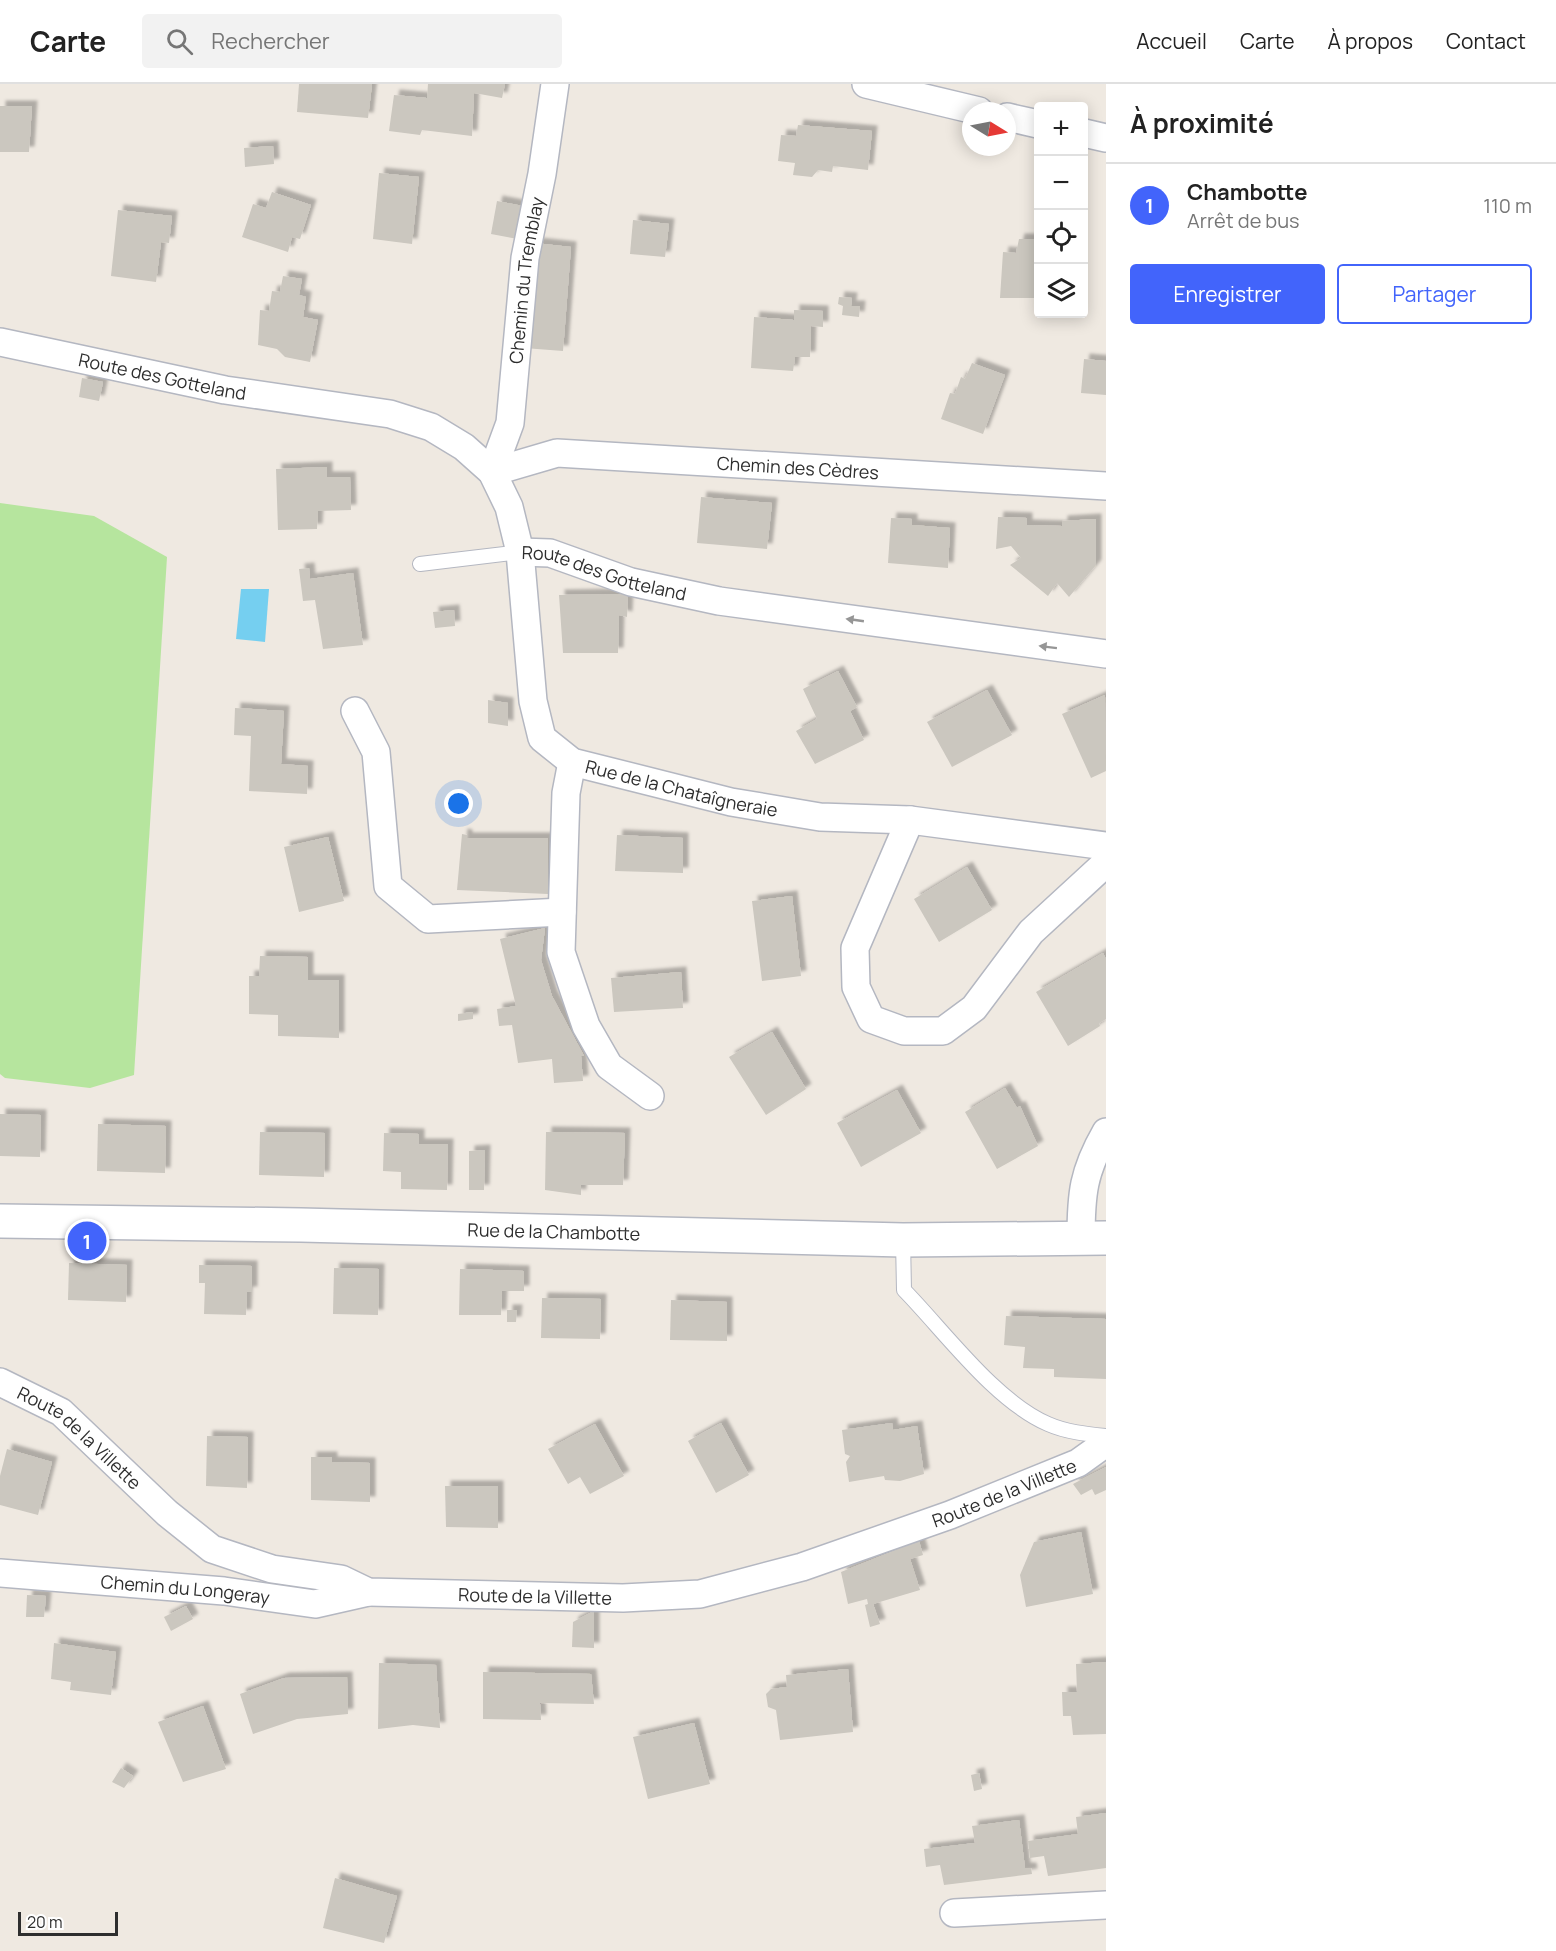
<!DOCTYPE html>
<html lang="fr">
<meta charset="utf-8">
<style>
:root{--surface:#fff;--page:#f2f2f2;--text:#222;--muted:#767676;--line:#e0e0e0;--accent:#4264fb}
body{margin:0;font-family:Manrope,sans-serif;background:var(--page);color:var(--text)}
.controls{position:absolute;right:18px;top:18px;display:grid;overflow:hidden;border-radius:6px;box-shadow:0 3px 15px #0003}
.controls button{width:54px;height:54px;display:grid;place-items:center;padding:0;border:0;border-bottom:2px solid var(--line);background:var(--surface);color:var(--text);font:30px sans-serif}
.compass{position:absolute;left:962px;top:18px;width:54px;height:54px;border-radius:50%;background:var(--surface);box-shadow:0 3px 15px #0003;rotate:100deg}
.scale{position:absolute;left:18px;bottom:15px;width:100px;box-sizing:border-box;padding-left:6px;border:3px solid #2e2e2e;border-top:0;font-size:16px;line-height:21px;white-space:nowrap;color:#2e2e2e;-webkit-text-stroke:4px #fff;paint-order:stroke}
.you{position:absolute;left:459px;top:720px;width:21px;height:21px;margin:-15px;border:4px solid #fff;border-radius:50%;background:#1a73e8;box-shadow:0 0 0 9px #1a73e833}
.badge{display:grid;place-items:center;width:39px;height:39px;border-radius:50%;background:var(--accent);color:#fff;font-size:20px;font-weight:700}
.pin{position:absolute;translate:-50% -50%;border:3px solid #fff;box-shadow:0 2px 6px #0006}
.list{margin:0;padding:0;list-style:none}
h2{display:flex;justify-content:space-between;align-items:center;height:78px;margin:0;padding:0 24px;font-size:26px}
h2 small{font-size:20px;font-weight:400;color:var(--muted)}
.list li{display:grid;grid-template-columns:39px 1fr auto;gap:18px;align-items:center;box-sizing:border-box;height:84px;padding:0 24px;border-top:2px solid var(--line)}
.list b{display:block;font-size:22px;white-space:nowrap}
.list p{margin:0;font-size:20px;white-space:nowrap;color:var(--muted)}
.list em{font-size:20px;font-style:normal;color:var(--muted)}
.actions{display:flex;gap:12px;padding:18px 24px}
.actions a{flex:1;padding:14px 0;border:2px solid var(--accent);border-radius:6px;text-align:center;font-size:21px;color:var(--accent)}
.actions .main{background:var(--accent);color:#fff}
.icon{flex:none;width:33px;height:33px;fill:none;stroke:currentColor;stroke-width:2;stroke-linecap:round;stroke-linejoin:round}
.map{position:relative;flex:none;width:1106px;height:1867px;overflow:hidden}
header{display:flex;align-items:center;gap:36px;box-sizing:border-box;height:84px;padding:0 30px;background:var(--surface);border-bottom:2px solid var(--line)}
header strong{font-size:28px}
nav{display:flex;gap:33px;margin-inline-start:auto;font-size:21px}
.search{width:420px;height:54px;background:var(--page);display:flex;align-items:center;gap:15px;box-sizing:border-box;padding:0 21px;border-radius:6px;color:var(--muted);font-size:22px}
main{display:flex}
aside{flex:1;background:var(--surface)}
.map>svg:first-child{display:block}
.green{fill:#b6e59e}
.water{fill:#75cff0}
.building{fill:#cbc7bf;filter:url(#shadow)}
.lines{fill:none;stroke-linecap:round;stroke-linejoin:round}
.service-casing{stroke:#b4b7c1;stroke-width:16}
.minor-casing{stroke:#b4b7c1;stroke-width:30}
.secondary-casing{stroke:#b4b7c1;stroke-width:36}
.service{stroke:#fff;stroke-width:14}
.minor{stroke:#fff;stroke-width:27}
.secondary{stroke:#fff;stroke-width:33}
.oneway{fill:#969696}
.labels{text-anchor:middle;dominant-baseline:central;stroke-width:4.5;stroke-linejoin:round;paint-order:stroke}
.street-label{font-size:18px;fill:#2e2e2e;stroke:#fff}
</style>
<header>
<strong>Carte</strong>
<div class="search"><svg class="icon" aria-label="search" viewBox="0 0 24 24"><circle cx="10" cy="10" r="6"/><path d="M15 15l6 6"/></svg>Rechercher</div>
<nav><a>Accueil</a><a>Carte</a><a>À propos</a><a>Contact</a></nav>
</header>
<main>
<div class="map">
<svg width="1106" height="1867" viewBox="0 0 1106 1867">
<defs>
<filter id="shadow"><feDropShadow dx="5.5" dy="-5.5" stdDeviation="1.5" flood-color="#0004"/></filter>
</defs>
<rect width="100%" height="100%" fill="#efe9e1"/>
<path class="green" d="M 0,419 L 94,432 L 167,473 L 134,991 L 90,1004 L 5,994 L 0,990 Z"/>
<path class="water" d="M 241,505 L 269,505 L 265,558 L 236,555 Z"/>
<g class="building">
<path d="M 299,0 L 372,0 L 368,34 L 297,28 Z"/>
<path d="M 428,0 L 505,0 L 502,14 L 474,9 L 472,52 L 422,46 L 420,51 L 389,47 L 394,11 L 427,14 Z"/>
<path d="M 0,22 L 32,22 L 29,68 L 0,68 Z"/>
<path d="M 798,41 L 872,47 L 868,86 L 833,82 L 832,88 L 818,86 L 812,93 L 793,91 L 795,79 L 778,77 L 781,51 L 796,52 Z"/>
<path d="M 273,62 L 274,80 L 245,83 L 244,64 Z"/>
<path d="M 379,89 L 419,93 L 412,160 L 373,155 Z"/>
<path d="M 272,108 L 311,121 L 300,155 L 292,153 L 288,168 L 242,153 L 253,120 L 266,124 Z"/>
<path d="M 497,117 L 528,123 L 523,156 L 491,150 Z"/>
<path d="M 118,126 L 172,132 L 169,159 L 161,158 L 156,198 L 111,192 Z"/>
<path d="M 633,136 L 669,140 L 665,173 L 630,170 Z"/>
<path d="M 1019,155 L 1038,155 L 1038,214 L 1000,214 L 1003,168 L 1016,169 Z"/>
<path d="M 535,159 L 571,163 L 563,267 L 524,264 Z"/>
<path d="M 283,192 L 302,195 L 299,211 L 306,213 L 303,233 L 318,236 L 310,278 L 285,273 L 277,265 L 258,261 L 260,226 L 269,227 L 272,207 L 280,208 Z"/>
<path d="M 839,213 L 852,214 L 851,222 L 860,222 L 859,233 L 842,231 L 843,222 L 838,220 Z"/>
<path d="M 794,226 L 823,227 L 823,243 L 811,242 L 810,273 L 795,273 L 793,287 L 751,284 L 754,233 L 794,236 Z"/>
<path d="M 1084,275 L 1106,277 L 1106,311 L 1081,309 Z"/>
<path d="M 972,279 L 1005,291 L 983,350 L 941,335 L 950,309 L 955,310 L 961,293 L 965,295 Z"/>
<path d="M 82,294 L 103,298 L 99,317 L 79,313 Z"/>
<path d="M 327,383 L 327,393 L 350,393 L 351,426 L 318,427 L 317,445 L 278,446 L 276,385 Z"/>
<path d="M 701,413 L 772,419 L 767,465 L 697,459 Z"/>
<path d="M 998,433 L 1027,434 L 1027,441 L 1062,442 L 1062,437 L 1096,435 L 1096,481 L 1069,513 L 1057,499 L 1048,512 L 1010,481 L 1021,474 L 1011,462 L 996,465 Z"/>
<path d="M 891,434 L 912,435 L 912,441 L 950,444 L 948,484 L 888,479 Z"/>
<path d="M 309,484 L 310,495 L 353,489 L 363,561 L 323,565 L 315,516 L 303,517 L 299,485 Z"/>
<path d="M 618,510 L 628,511 L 627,533 L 619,531 L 618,569 L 563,569 L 559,511 Z"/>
<path d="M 454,526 L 455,542 L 435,544 L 433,528 Z"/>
<path d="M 838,587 L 857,623 L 850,627 L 864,656 L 815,680 L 796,647 L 817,635 L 803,605 Z"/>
<path d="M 987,606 L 1012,651 L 952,683 L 927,638 Z"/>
<path d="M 1105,611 L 1106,687 L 1091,694 L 1062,630 Z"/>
<path d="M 488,616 L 508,619 L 508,642 L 488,639 Z"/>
<path d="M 235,624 L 284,627 L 281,680 L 308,682 L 307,710 L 249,707 L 251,652 L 234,651 Z"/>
<path d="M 462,750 L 467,751 L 467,754 L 548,754 L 548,810 L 457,806 Z"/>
<path d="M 617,751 L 683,754 L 683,789 L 615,787 Z"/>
<path d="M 328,753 L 344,817 L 299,828 L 284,763 Z"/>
<path d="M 967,783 L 992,826 L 939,858 L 914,815 Z"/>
<path d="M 792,812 L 801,892 L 762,897 L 752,817 Z"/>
<path d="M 545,844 L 541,876 L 552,912 L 584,972 L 581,972 L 583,997 L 554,999 L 552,975 L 518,979 L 512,941 L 499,942 L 497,925 L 516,922 L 500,855 Z"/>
<path d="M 1103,869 L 1106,875 L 1106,935 L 1099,939 L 1100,942 L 1068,962 L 1036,908 Z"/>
<path d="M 260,872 L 308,873 L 308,896 L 339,896 L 339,954 L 278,952 L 278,931 L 249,930 L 249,892 L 259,892 Z"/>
<path d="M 681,888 L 683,924 L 614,928 L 611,894 Z"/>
<path d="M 473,928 L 473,935 L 458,937 L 458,930 Z"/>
<path d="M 772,948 L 806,1005 L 766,1031 L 729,973 Z"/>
<path d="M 1005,1004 L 1017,1024 L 1020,1022 L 1038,1062 L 997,1085 L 965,1028 Z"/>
<path d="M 897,1006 L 921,1049 L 861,1083 L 837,1039 Z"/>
<path d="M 0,1030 L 41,1031 L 40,1073 L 0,1072 Z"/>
<path d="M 98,1040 L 166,1042 L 165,1089 L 97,1087 Z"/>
<path d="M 260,1048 L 325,1049 L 324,1093 L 259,1091 Z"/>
<path d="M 546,1048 L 625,1049 L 623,1101 L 581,1101 L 581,1111 L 545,1106 Z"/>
<path d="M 384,1049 L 419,1050 L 419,1060 L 448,1060 L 447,1106 L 401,1105 L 401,1088 L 383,1087 Z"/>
<path d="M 485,1066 L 484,1106 L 469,1106 L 469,1067 Z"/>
<path d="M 69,1179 L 127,1181 L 126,1218 L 68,1216 Z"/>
<path d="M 199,1181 L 252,1182 L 252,1208 L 247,1208 L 246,1231 L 204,1230 L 205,1199 L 199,1199 Z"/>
<path d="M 334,1184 L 379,1185 L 378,1231 L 333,1230 Z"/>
<path d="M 460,1185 L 524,1187 L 524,1207 L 502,1207 L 501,1231 L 459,1231 Z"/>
<path d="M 542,1214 L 601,1215 L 600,1255 L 541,1254 Z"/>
<path d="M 671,1216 L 727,1218 L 727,1257 L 670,1256 Z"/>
<path d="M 507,1226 L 517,1226 L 516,1238 L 507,1238 Z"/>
<path d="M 1006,1232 L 1106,1235 L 1106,1295 L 1054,1293 L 1054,1285 L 1023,1284 L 1025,1263 L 1004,1261 Z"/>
<path d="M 721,1339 L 749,1391 L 716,1409 L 688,1357 Z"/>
<path d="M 892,1339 L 893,1346 L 917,1342 L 924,1390 L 900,1397 L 885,1396 L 884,1392 L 849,1398 L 846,1378 L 850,1372 L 845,1370 L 842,1346 Z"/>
<path d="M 595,1340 L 624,1392 L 590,1410 L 580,1393 L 568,1400 L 548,1365 Z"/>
<path d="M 207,1352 L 248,1353 L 247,1404 L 206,1402 Z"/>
<path d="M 7,1365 L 52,1378 L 38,1431 L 0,1421 L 0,1392 Z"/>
<path d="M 311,1373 L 332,1373 L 332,1378 L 370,1379 L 370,1418 L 311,1416 Z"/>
<path d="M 1106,1383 L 1106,1406 L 1095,1411 L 1092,1405 L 1081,1411 L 1073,1400 Z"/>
<path d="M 445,1402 L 498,1402 L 498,1444 L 446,1443 Z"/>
<path d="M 1081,1448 L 1093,1510 L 1026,1523 L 1020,1491 L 1034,1458 Z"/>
<path d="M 919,1457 L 923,1471 L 910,1475 L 920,1506 L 873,1520 L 880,1540 L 870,1543 L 865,1521 L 868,1520 L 867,1515 L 848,1520 L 841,1488 Z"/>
<path d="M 27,1511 L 46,1512 L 44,1533 L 26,1533 Z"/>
<path d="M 186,1522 L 193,1535 L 171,1547 L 164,1533 Z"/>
<path d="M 594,1527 L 594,1564 L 572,1563 L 573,1538 Z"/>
<path d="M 54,1559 L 116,1568 L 111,1611 L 70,1606 L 71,1598 L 51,1595 Z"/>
<path d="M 1106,1578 L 1106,1650 L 1073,1651 L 1071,1632 L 1063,1632 L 1062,1608 L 1077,1608 L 1076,1580 Z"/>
<path d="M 379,1579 L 436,1581 L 440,1644 L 413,1641 L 378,1645 Z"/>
<path d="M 848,1585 L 853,1648 L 780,1656 L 776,1626 L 768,1623 L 766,1610 L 771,1605 L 787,1603 L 786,1591 Z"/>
<path d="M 483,1588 L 591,1590 L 594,1620 L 540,1619 L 541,1636 L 483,1635 Z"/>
<path d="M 347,1593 L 348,1630 L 297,1635 L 253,1650 L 240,1610 L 284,1594 Z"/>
<path d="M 203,1622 L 226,1685 L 183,1698 L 158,1638 Z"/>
<path d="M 694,1639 L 710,1700 L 648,1715 L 633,1653 Z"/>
<path d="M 121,1684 L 133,1692 L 124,1704 L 112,1698 Z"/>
<path d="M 979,1689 L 982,1705 L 974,1707 L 971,1691 Z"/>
<path d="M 1106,1729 L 1106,1784 L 1048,1792 L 1044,1772 L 1030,1774 L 1028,1757 L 1078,1750 L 1076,1733 Z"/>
<path d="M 1019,1736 L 1025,1784 L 1031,1784 L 1032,1790 L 944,1801 L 940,1781 L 926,1783 L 924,1765 L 975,1759 L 972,1742 Z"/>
<path d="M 335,1794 L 397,1812 L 384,1859 L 323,1844 Z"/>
</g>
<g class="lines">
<defs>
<g id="service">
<path d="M 420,480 L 520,468"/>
<path d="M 903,1156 L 904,1206 C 945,1248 995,1317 1048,1340 C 1066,1348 1086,1350 1106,1352"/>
</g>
<g id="minor">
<path d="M 866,0 L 979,27"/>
<path d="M 1007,33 L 1038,40"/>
<path d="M 1084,49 L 1106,54"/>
<path id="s1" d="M 0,258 L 225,306 L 390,330 L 431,343 L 464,363 L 492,388 L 509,423 L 520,468 L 533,617 L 542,654 L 572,678 L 731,718 L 820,733 L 910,736 L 1106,762"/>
<path id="s2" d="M 492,388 L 557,369 L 1106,402"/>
<path id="s3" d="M 492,388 L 510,339 L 525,174 L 542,90 L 555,0"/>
<path id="s4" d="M 520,468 L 550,469 L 631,498 L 719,517 L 1106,570"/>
<path d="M 355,627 L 376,668 L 388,802 L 428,835 L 562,828"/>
<path d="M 572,678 L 566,709 L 561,868 L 586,942 L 609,982 L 650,1012"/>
<path d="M 910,736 L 855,864 L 856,903 L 871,935 L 904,947 L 943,947 L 974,924 L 1031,848 L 1106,779"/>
<path d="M 1081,1155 C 1081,1110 1083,1088 1106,1048"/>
<path id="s5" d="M 0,1298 L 61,1328 L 167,1429 L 212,1465 L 272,1485 L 341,1495 L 368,1508 L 623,1514 L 700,1510 L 802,1483 L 950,1431 L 1078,1379 L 1106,1359"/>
<path id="s6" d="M 0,1489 L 224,1507 L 315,1520 L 368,1508"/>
<path d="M 954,1829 L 1106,1821"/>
</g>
<g id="secondary">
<path id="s7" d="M 0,1137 L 301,1141 L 903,1156 L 1106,1154"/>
</g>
</defs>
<use href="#service" class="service-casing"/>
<use href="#minor" class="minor-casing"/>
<use href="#secondary" class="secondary-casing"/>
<use href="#service" class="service"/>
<use href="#minor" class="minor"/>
<use href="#secondary" class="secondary"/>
</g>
<defs><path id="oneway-solid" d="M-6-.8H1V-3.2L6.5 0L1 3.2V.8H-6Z" transform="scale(1.5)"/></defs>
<g class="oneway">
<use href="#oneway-solid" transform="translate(855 536) rotate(-172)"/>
<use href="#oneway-solid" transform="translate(1048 563) rotate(-173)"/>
</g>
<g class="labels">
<g class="street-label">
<text stroke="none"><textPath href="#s3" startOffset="196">Chemin du Tremblay</textPath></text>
<text stroke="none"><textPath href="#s1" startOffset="166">Route des Gotteland</textPath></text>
<text stroke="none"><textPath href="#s2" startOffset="309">Chemin des Cèdres</textPath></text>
<text stroke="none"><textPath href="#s4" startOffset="87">Route des Gotteland</textPath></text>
<text stroke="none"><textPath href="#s1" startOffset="940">Rue de la Chataîgneraie</textPath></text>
<text stroke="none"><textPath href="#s7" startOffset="554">Rue de la Chambotte</textPath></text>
<text stroke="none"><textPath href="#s5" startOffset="98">Route de la Villette</textPath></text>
<text stroke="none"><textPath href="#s5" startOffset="1088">Route de la Villette</textPath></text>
<text stroke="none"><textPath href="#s6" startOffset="186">Chemin du Longeray</textPath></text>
<text stroke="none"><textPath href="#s5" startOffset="602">Route de la Villette</textPath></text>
</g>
</g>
</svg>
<div class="controls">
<button>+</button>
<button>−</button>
<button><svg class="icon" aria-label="locate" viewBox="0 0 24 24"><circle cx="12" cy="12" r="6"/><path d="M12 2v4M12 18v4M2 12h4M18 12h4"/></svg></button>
<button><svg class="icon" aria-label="layers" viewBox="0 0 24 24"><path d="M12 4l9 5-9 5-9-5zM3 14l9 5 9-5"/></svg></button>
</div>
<svg class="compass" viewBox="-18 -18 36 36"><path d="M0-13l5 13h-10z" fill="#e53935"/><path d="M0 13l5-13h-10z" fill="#767676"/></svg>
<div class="scale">20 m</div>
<div class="you"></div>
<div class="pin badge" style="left:87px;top:1157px">1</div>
</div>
<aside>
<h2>À proximité<small></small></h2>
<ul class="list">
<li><span class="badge">1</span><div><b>Chambotte</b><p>Arrêt de bus</p></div><em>110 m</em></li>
</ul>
<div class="actions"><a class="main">Enregistrer</a><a>Partager</a></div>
</aside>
</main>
